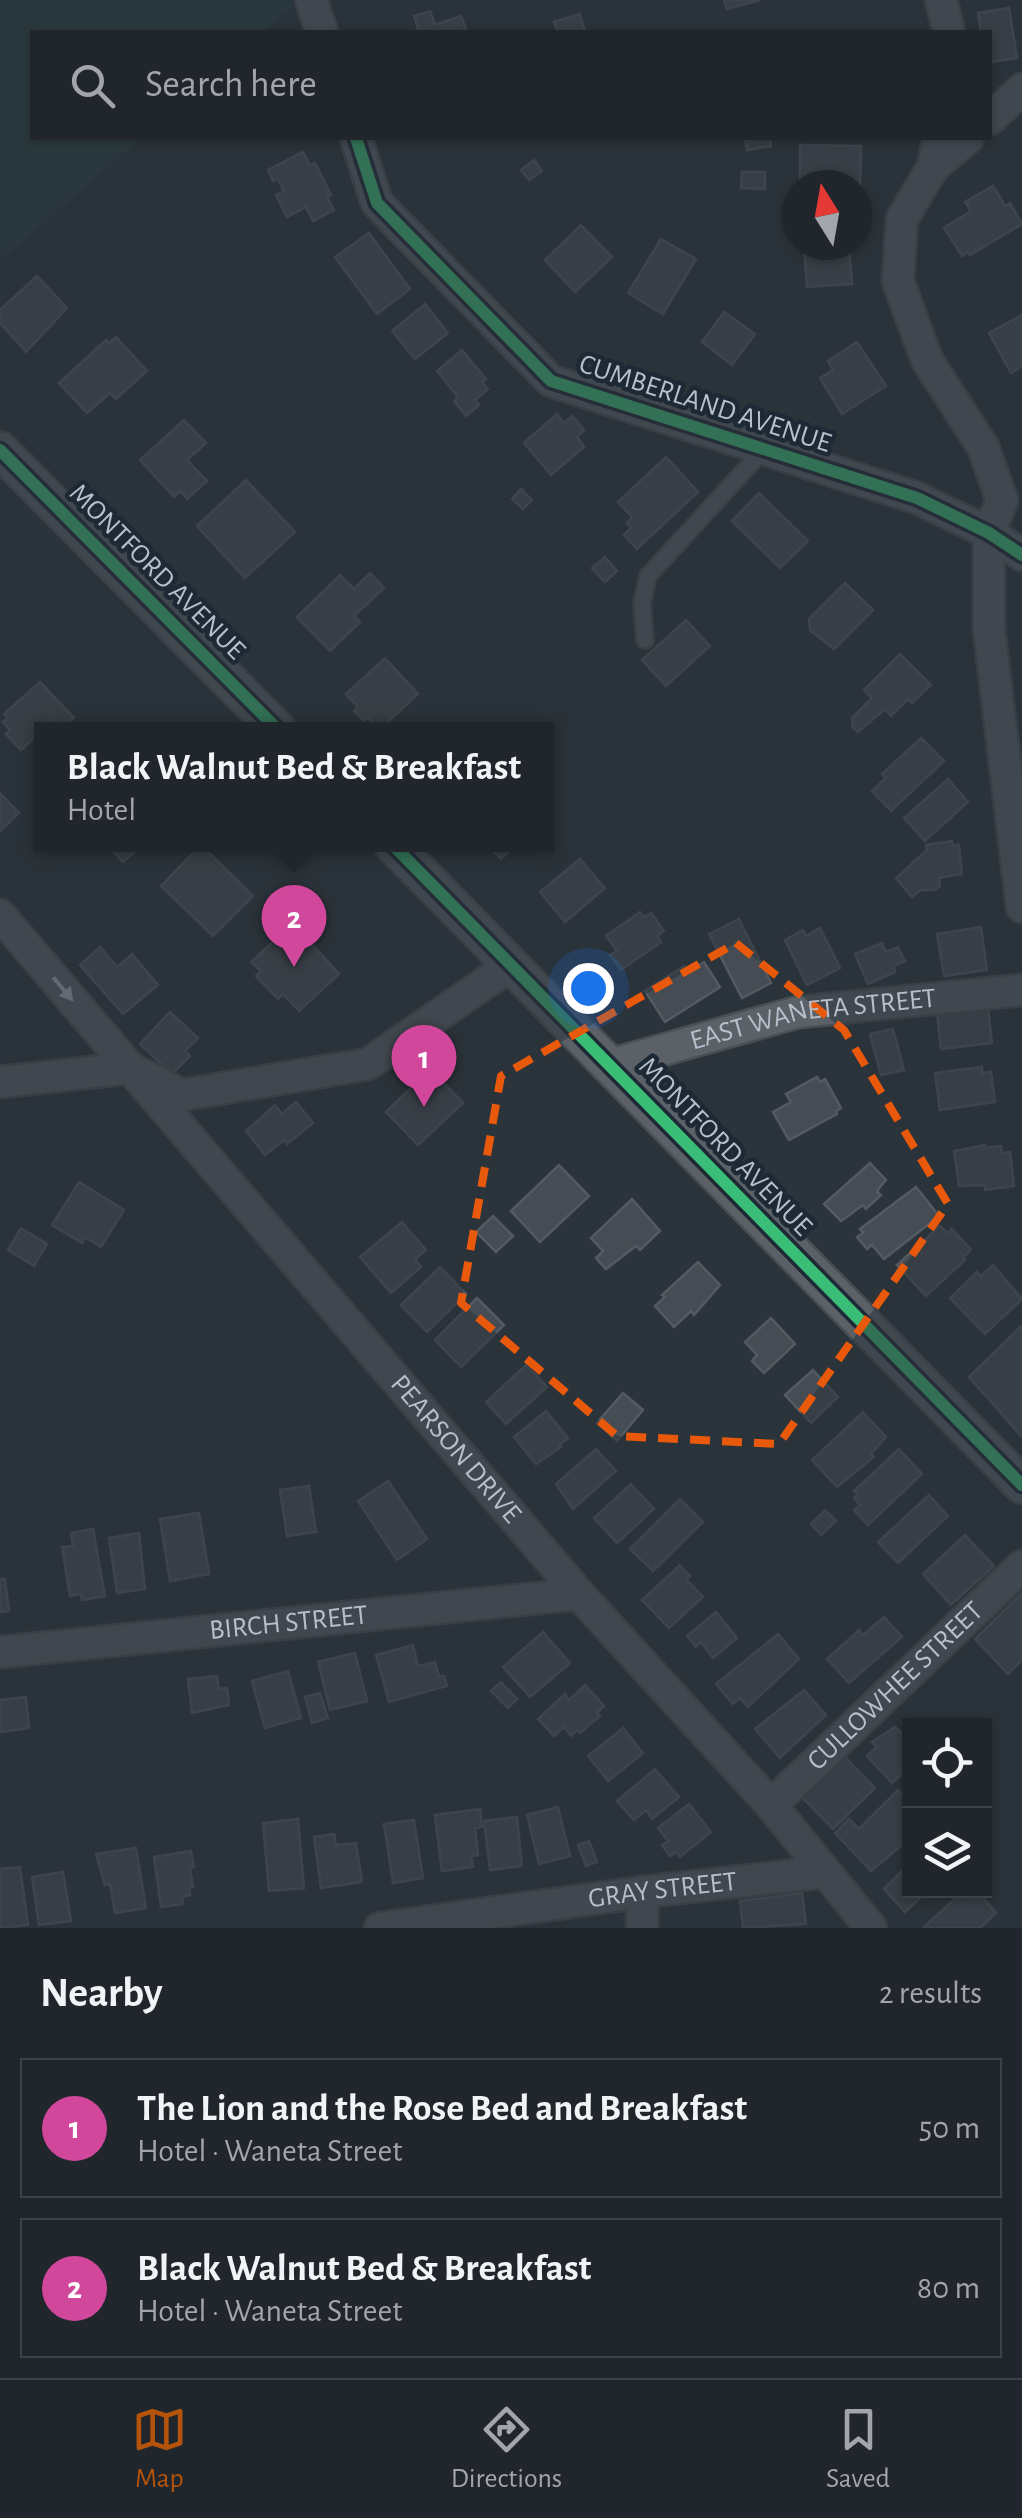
<!DOCTYPE html>
<meta charset="utf-8">
<style>
:root{--surface:#20262c;--page:#282e34;--text:#f1f3f6;--muted:#a2a5a9;--line:#3d4348;--accent:#b45309}
body{margin:0;font-family:"Alegreya Sans",sans-serif;background:var(--page);color:var(--text)}
.controls{position:absolute;right:30px;bottom:30px;display:grid;overflow:hidden;border-radius:0px;box-shadow:0 2px 8px #0004}
.controls button{width:90px;height:90px;display:grid;place-items:center;padding:0;border:0;border-bottom:2px solid var(--line);background:var(--surface);color:var(--text);font:50px sans-serif}
.compass{position:absolute;left:782px;top:170px;width:90px;height:90px;border-radius:50%;background:var(--surface);box-shadow:0 2px 8px #0004;rotate:349deg}
.you{position:absolute;left:588px;top:988px;width:35px;height:35px;margin:-25px;border:8px solid #fff;border-radius:50%;background:#1a73e8;box-shadow:0 0 0 15px #1a73e833}
.badge{display:grid;place-items:center;width:65px;height:65px;border-radius:50%;background:var(--accent);color:#fff;font-size:32px;font-weight:700}
.pin{position:absolute;translate:-50% -82px;filter:drop-shadow(0 2px 5px #0008)}
.pin::after{content:'';position:absolute;top:52px;width:35px;height:30px;background:inherit;clip-path:polygon(0 0,100% 0,50% 100%)}
.popup{position:absolute;left:34px;top:722px;width:520px;height:130px;box-sizing:border-box;display:grid;place-content:center;border-radius:0px;background:var(--surface);filter:drop-shadow(0 2px 8px #0005);font-size:32px;white-space:nowrap;color:var(--muted)}
.popup b{font-size:38px;color:var(--text)}
.popup::after{content:'';position:absolute;left:50%;top:100%;margin-left:-20px;border:20px solid transparent;border-top-color:var(--surface)}
.list{margin:0;padding:0;list-style:none}
h2{display:flex;justify-content:space-between;align-items:center;height:130px;margin:0;padding:0 40px;font-size:42px}
h2 small{font-size:32px;font-weight:400;color:var(--muted)}
.list li{display:grid;grid-template-columns:65px 1fr auto;gap:30px;align-items:center;box-sizing:border-box;height:140px;margin:0 20px 20px;padding:0 20px;border:2px solid var(--line);border-radius:0px}
.list b{display:block;font-size:38px;white-space:nowrap}
.list p{margin:0;font-size:32px;white-space:nowrap;color:var(--muted)}
.list em{font-size:32px;font-style:normal;color:var(--muted)}
.icon{flex:none;width:55px;height:55px;fill:none;stroke:currentColor;stroke-width:2;stroke-linecap:round;stroke-linejoin:round}
.map{position:relative;flex:none;width:1022px;height:1928px;overflow:hidden}
.search{position:absolute;background:var(--surface);box-shadow:0 2px 8px #0004;left:30px;right:30px;top:30px;height:110px;display:flex;align-items:center;gap:25px;box-sizing:border-box;padding:0 35px;border-radius:0px;color:var(--muted);font-size:38px}
.sheet{height:450px;background:var(--surface)}
nav{display:flex;justify-content:space-around;align-items:center;box-sizing:border-box;height:140px;border-top:2px solid var(--line);background:var(--surface);font-size:28px;color:var(--muted)}
nav a{display:grid;justify-items:center;gap:5px}
nav .on{color:var(--accent)}
.map>svg:first-child{display:block}
.green{fill:#283e41}
.building{fill:#454c53;stroke:#535a62;stroke-width:2.5}
.lines{fill:none;stroke-linecap:round;stroke-linejoin:round}
.service-casing{stroke:#494f55;stroke-width:20}
.minor-casing{stroke:#494f55;stroke-width:35}
.tertiary-casing{stroke:#494f55;stroke-width:40}
.service{stroke:#5c6168;stroke-width:15}
.minor{stroke:#5c6168;stroke-width:30}
.tertiary{stroke:#5c6168;stroke-width:35}
.cycleway-casing{stroke:#1e2936;stroke-width:19}
.cycleway{stroke:#3abd76;stroke-width:12}
.oneway{fill:#a4acb7}
.marked{fill:none;stroke:#e8590c;stroke-width:8;stroke-dasharray:20 12;stroke-linejoin:round}
.labels{text-anchor:middle;dominant-baseline:central;stroke-width:9;stroke-linejoin:round;paint-order:stroke}
.street-label{font-size:28px;fill:#b6bfcb;stroke:#1e2936}
</style>
<div class="map">
<svg width="1022" height="1928" viewBox="0 0 1022 1928">
<rect width="100%" height="100%" fill="#2b333b"/>
<path class="green" d="M 0,0 L 290,0 L 293,7 L 263,32 L 32,32 L 32,138 L 142,138 L 0,261 Z"/>
<g class="building">
<path d="M 724,0 L 760,0 L 727,9 Z"/>
<path d="M 1009,8 L 1017,58 L 990,62 L 990,32 L 981,32 L 978,13 Z"/>
<path d="M 430,11 L 435,25 L 461,16 L 467,32 L 419,32 L 414,16 Z"/>
<path d="M 580,14 L 585,32 L 558,32 L 554,22 Z"/>
<path d="M 745,138 L 770,138 L 771,146 L 747,150 Z"/>
<path d="M 800,145 L 861,146 L 860,196 L 857,185 L 800,185 Z"/>
<path d="M 303,152 L 310,166 L 315,163 L 331,195 L 327,197 L 334,210 L 313,221 L 306,207 L 287,217 L 276,195 L 284,191 L 278,179 L 273,181 L 268,170 Z"/>
<path d="M 534,160 L 542,171 L 529,180 L 521,170 Z"/>
<path d="M 742,172 L 765,172 L 765,189 L 741,188 Z"/>
<path d="M 993,186 L 1005,206 L 1010,203 L 1022,224 L 970,255 L 968,252 L 962,256 L 944,228 L 971,211 L 965,202 Z"/>
<path d="M 581,225 L 612,257 L 575,292 L 545,260 Z"/>
<path d="M 369,233 L 410,289 L 377,314 L 335,257 Z"/>
<path d="M 661,239 L 696,259 L 663,314 L 628,293 Z"/>
<path d="M 849,245 L 852,284 L 807,287 L 804,247 Z"/>
<path d="M 37,276 L 67,308 L 26,352 L 0,323 L 0,310 Z"/>
<path d="M 425,304 L 448,333 L 415,359 L 392,331 Z"/>
<path d="M 724,312 L 755,334 L 732,365 L 702,342 Z"/>
<path d="M 1022,315 L 1022,366 L 1011,373 L 989,333 Z"/>
<path d="M 116,337 L 147,371 L 116,399 L 110,393 L 87,413 L 59,383 L 106,340 L 109,343 Z"/>
<path d="M 857,342 L 886,386 L 842,414 L 820,378 L 833,370 L 828,361 Z"/>
<path d="M 462,350 L 486,379 L 482,382 L 488,389 L 475,400 L 479,405 L 466,416 L 454,401 L 458,397 L 437,371 Z"/>
<path d="M 557,414 L 564,423 L 572,416 L 584,430 L 577,437 L 584,447 L 551,475 L 524,443 Z"/>
<path d="M 184,420 L 206,443 L 187,460 L 207,481 L 187,499 L 180,491 L 174,497 L 140,460 Z"/>
<path d="M 666,457 L 698,492 L 637,549 L 624,535 L 631,528 L 627,523 L 632,517 L 618,502 Z"/>
<path d="M 246,480 L 295,532 L 245,578 L 197,526 Z"/>
<path d="M 521,489 L 532,500 L 523,509 L 512,499 Z"/>
<path d="M 759,493 L 808,541 L 780,568 L 732,521 Z"/>
<path d="M 605,557 L 617,571 L 605,582 L 592,568 Z"/>
<path d="M 370,573 L 384,588 L 354,616 L 360,622 L 330,651 L 297,617 L 340,575 L 354,589 Z"/>
<path d="M 845,583 L 873,610 L 834,649 L 810,630 L 809,619 Z"/>
<path d="M 686,620 L 710,646 L 666,686 L 642,660 Z"/>
<path d="M 900,654 L 931,685 L 912,703 L 908,699 L 891,716 L 885,709 L 858,732 L 853,728 L 852,718 L 872,698 L 864,690 Z"/>
<path d="M 385,658 L 418,694 L 379,730 L 368,718 L 364,721 L 354,711 L 358,707 L 346,694 Z"/>
<path d="M 40,682 L 74,718 L 62,729 L 54,719 L 21,750 L 6,734 L 10,730 L 3,722 L 8,718 L 4,714 Z"/>
<path d="M 921,738 L 944,761 L 891,811 L 872,791 L 886,778 L 882,774 Z"/>
<path d="M 948,779 L 968,802 L 925,841 L 904,818 Z"/>
<path d="M 0,793 L 19,813 L 0,831 Z"/>
<path d="M 952,841 L 953,846 L 959,845 L 962,874 L 939,878 L 940,886 L 935,890 L 921,890 L 912,897 L 896,878 L 927,850 L 926,845 Z"/>
<path d="M 107,844 L 143,844 L 123,862 Z"/>
<path d="M 487,844 L 517,844 L 501,859 Z"/>
<path d="M 201,845 L 253,896 L 213,936 L 161,886 Z"/>
<path d="M 580,859 L 605,888 L 565,922 L 540,892 Z"/>
<path d="M 640,912 L 644,917 L 651,913 L 664,931 L 657,936 L 661,942 L 621,970 L 610,955 L 617,951 L 606,936 Z"/>
<path d="M 739,919 L 771,983 L 742,998 L 709,934 Z"/>
<path d="M 981,927 L 987,970 L 944,976 L 937,934 Z"/>
<path d="M 288,928 L 303,944 L 308,940 L 339,974 L 299,1011 L 283,994 L 278,999 L 256,976 L 261,971 L 251,962 Z"/>
<path d="M 820,928 L 840,968 L 807,985 L 785,940 L 803,930 L 806,936 Z"/>
<path d="M 882,943 L 886,952 L 898,947 L 905,961 L 893,966 L 895,972 L 868,984 L 855,954 Z"/>
<path d="M 100,947 L 117,967 L 132,954 L 158,985 L 123,1014 L 80,965 Z"/>
<path d="M 704,962 L 720,987 L 665,1022 L 645,991 L 684,966 L 687,972 Z"/>
<path d="M 988,1007 L 992,1043 L 941,1049 L 937,1013 Z"/>
<path d="M 170,1012 L 198,1038 L 185,1051 L 190,1056 L 172,1074 L 140,1044 Z"/>
<path d="M 893,1029 L 904,1070 L 881,1075 L 870,1034 Z"/>
<path d="M 982,1067 L 982,1073 L 991,1072 L 995,1102 L 940,1110 L 935,1073 Z"/>
<path d="M 430,1069 L 463,1103 L 418,1145 L 386,1112 Z"/>
<path d="M 817,1077 L 820,1082 L 825,1079 L 841,1108 L 836,1111 L 837,1114 L 789,1140 L 773,1112 L 791,1102 L 786,1094 Z"/>
<path d="M 296,1102 L 313,1123 L 287,1144 L 284,1140 L 265,1155 L 246,1131 L 275,1105 L 282,1114 Z"/>
<path d="M 985,1145 L 985,1148 L 1001,1146 L 1002,1153 L 1010,1152 L 1014,1186 L 985,1190 L 985,1185 L 959,1186 L 954,1151 Z"/>
<path d="M 870,1163 L 886,1180 L 880,1187 L 877,1192 L 881,1195 L 866,1209 L 863,1205 L 841,1221 L 824,1204 Z"/>
<path d="M 559,1165 L 589,1196 L 540,1242 L 511,1211 Z"/>
<path d="M 79,1182 L 124,1210 L 101,1247 L 85,1237 L 82,1243 L 52,1225 Z"/>
<path d="M 916,1187 L 939,1216 L 884,1259 L 872,1245 L 867,1249 L 857,1237 L 863,1233 L 860,1229 Z"/>
<path d="M 632,1199 L 660,1231 L 640,1250 L 636,1246 L 606,1269 L 596,1258 L 603,1251 L 591,1238 Z"/>
<path d="M 493,1216 L 513,1236 L 496,1252 L 476,1232 Z"/>
<path d="M 402,1222 L 426,1250 L 415,1259 L 421,1267 L 391,1293 L 360,1257 Z"/>
<path d="M 940,1226 L 947,1233 L 952,1229 L 971,1250 L 963,1257 L 965,1260 L 926,1296 L 897,1265 Z"/>
<path d="M 21,1228 L 47,1244 L 34,1266 L 8,1250 Z"/>
<path d="M 698,1262 L 720,1285 L 694,1315 L 691,1311 L 674,1327 L 655,1306 L 665,1297 L 662,1295 Z"/>
<path d="M 993,1265 L 1022,1299 L 985,1334 L 950,1298 L 977,1272 L 981,1276 Z"/>
<path d="M 440,1267 L 466,1294 L 427,1332 L 401,1305 Z"/>
<path d="M 477,1298 L 504,1325 L 461,1367 L 435,1340 Z"/>
<path d="M 771,1318 L 795,1344 L 764,1373 L 752,1361 L 757,1355 L 745,1342 Z"/>
<path d="M 1022,1325 L 1022,1437 L 969,1377 Z"/>
<path d="M 526,1365 L 547,1387 L 506,1424 L 486,1402 Z"/>
<path d="M 813,1370 L 838,1397 L 811,1423 L 785,1395 Z"/>
<path d="M 623,1393 L 643,1410 L 617,1441 L 597,1423 Z"/>
<path d="M 546,1411 L 568,1438 L 559,1445 L 561,1447 L 536,1464 L 514,1437 Z"/>
<path d="M 863,1412 L 886,1437 L 871,1454 L 874,1457 L 837,1487 L 812,1460 Z"/>
<path d="M 596,1449 L 616,1471 L 573,1509 L 556,1484 Z"/>
<path d="M 899,1449 L 922,1474 L 868,1525 L 854,1510 L 860,1505 L 854,1498 L 858,1494 L 854,1491 Z"/>
<path d="M 388,1481 L 427,1539 L 397,1560 L 358,1501 Z"/>
<path d="M 631,1484 L 654,1509 L 617,1543 L 594,1518 Z"/>
<path d="M 309,1486 L 316,1532 L 287,1536 L 280,1490 Z"/>
<path d="M 929,1495 L 948,1516 L 898,1563 L 878,1542 Z"/>
<path d="M 680,1499 L 703,1522 L 653,1571 L 630,1549 Z"/>
<path d="M 825,1510 L 836,1521 L 821,1535 L 811,1524 Z"/>
<path d="M 199,1513 L 209,1574 L 170,1581 L 160,1519 Z"/>
<path d="M 93,1529 L 105,1596 L 82,1600 L 81,1594 L 70,1596 L 62,1547 L 73,1546 L 71,1533 Z"/>
<path d="M 139,1533 L 145,1589 L 117,1593 L 109,1538 Z"/>
<path d="M 965,1535 L 994,1566 L 951,1605 L 923,1574 Z"/>
<path d="M 680,1565 L 690,1576 L 686,1579 L 703,1597 L 669,1628 L 642,1600 Z"/>
<path d="M 0,1579 L 5,1579 L 9,1611 L 0,1612 Z"/>
<path d="M 1022,1593 L 1022,1660 L 1008,1674 L 975,1639 Z"/>
<path d="M 716,1612 L 737,1638 L 713,1658 L 701,1642 L 696,1647 L 687,1636 Z"/>
<path d="M 884,1617 L 902,1637 L 849,1683 L 827,1659 L 859,1630 L 863,1635 Z"/>
<path d="M 543,1632 L 570,1663 L 530,1697 L 503,1667 Z"/>
<path d="M 778,1634 L 799,1659 L 748,1707 L 740,1698 L 733,1704 L 716,1684 Z"/>
<path d="M 413,1645 L 418,1666 L 435,1662 L 439,1677 L 444,1676 L 447,1686 L 389,1702 L 376,1655 Z"/>
<path d="M 355,1653 L 367,1701 L 330,1710 L 318,1662 Z"/>
<path d="M 288,1671 L 301,1718 L 265,1728 L 252,1681 Z"/>
<path d="M 217,1676 L 219,1689 L 227,1688 L 229,1705 L 192,1713 L 188,1679 Z"/>
<path d="M 501,1682 L 517,1699 L 508,1708 L 491,1691 Z"/>
<path d="M 585,1685 L 604,1706 L 597,1713 L 600,1716 L 580,1733 L 578,1730 L 571,1736 L 564,1727 L 554,1736 L 538,1719 L 565,1694 L 569,1700 Z"/>
<path d="M 804,1690 L 826,1715 L 780,1758 L 755,1729 Z"/>
<path d="M 320,1693 L 328,1718 L 312,1723 L 305,1697 Z"/>
<path d="M 26,1697 L 29,1728 L 0,1732 L 0,1700 Z"/>
<path d="M 895,1727 L 904,1735 L 910,1730 L 910,1767 L 892,1783 L 867,1756 L 877,1747 L 872,1742 Z"/>
<path d="M 623,1728 L 643,1753 L 608,1781 L 588,1756 Z"/>
<path d="M 840,1752 L 875,1788 L 833,1829 L 798,1793 Z"/>
<path d="M 655,1769 L 679,1797 L 652,1819 L 646,1810 L 634,1820 L 617,1801 Z"/>
<path d="M 898,1790 L 910,1802 L 910,1838 L 871,1871 L 835,1833 L 849,1819 L 859,1829 Z"/>
<path d="M 689,1804 L 711,1832 L 680,1857 L 676,1852 L 670,1856 L 662,1845 L 668,1841 L 658,1828 Z"/>
<path d="M 558,1807 L 570,1856 L 539,1864 L 527,1815 Z"/>
<path d="M 480,1809 L 482,1827 L 475,1828 L 478,1855 L 471,1856 L 473,1867 L 442,1871 L 435,1815 Z"/>
<path d="M 517,1817 L 522,1866 L 490,1870 L 484,1821 Z"/>
<path d="M 298,1819 L 304,1888 L 269,1891 L 263,1823 Z"/>
<path d="M 414,1820 L 423,1878 L 393,1883 L 384,1824 Z"/>
<path d="M 334,1834 L 336,1845 L 356,1843 L 362,1882 L 321,1888 L 314,1837 Z"/>
<path d="M 589,1841 L 597,1862 L 586,1866 L 578,1845 Z"/>
<path d="M 136,1848 L 146,1908 L 115,1913 L 110,1884 L 105,1885 L 96,1854 Z"/>
<path d="M 191,1851 L 194,1867 L 190,1868 L 193,1887 L 189,1888 L 190,1895 L 182,1897 L 183,1904 L 161,1907 L 154,1857 Z"/>
<path d="M 910,1863 L 910,1890 L 934,1890 L 926,1898 L 923,1895 L 905,1912 L 884,1889 Z"/>
<path d="M 20,1867 L 28,1925 L 0,1928 L 0,1869 Z"/>
<path d="M 63,1872 L 71,1921 L 39,1925 L 32,1877 Z"/>
<path d="M 963,1891 L 970,1899 L 978,1892 L 996,1913 L 980,1928 L 923,1928 Z"/>
<path d="M 802,1893 L 806,1924 L 743,1928 L 740,1901 Z"/>
</g>
<g class="lines">
<defs>
<path id="service" d="M 645,640 L 642,603 L 648,576 L 764,449"/>
<g id="minor">
<path d="M 311,0 L 322,32"/>
<path d="M 941,0 L 949,32"/>
<path d="M 990,119 L 1022,89"/>
<path d="M 356,138 L 377,203 L 551,381 L 917,498 L 989,533 L 1022,555"/>
<path d="M 939,138 L 933,167 L 902,219 L 898,281 L 927,360 L 983,447 L 1002,500 L 989,533 L 989,629 L 1022,907"/>
<path d="M 933,167 L 968,138"/>
<path d="M 0,915 L 130,1068 L 182,1095 L 368,1064 L 511,965"/>
<path id="s1" d="M 609,1065 L 798,1012 L 1022,990"/>
<path id="s2" d="M 0,1082 L 130,1068 L 579,1594 L 771,1805 L 871,1928"/>
<path id="s3" d="M 0,1652 L 579,1594"/>
<path id="s4" d="M 771,1805 L 1022,1566"/>
<path id="s5" d="M 380,1928 L 643,1892 L 825,1872"/>
<path d="M 642,1928 L 643,1892"/>
</g>
<g id="tertiary">
<path d="M 0,450 L 278,730"/>
<path d="M 392,844 L 1022,1485"/>
</g>
</defs>
<use href="#service" class="service-casing"/>
<use href="#minor" class="minor-casing"/>
<use href="#tertiary" class="tertiary-casing"/>
<use href="#service" class="service"/>
<use href="#minor" class="minor"/>
<use href="#tertiary" class="tertiary"/>
<defs>
<g id="cycleway">
<path d="M 356,138 L 377,203 L 551,381 L 917,498 L 989,533 L 1022,555"/>
<path d="M 0,450 L 278,730"/>
<path d="M 392,844 L 1022,1485"/>
</g>
</defs>
<use href="#cycleway" class="cycleway-casing"/>
<use href="#cycleway" class="cycleway"/>
</g>
<defs><path id="oneway-solid" d="M-6-.8H1V-3.2L6.5 0L1 3.2V.8H-6Z" transform="scale(2.5)"/></defs>
<use class="oneway" href="#oneway-solid" transform="translate(63 989) rotate(50)"/>
<path d="M0 0H1022V1928H0ZM 736,943 L 844,1030 L 948,1204 L 779,1444 L 617,1436 L 461,1303 L 501,1076 Z" fill="#2b333b" fill-opacity=".55" fill-rule="evenodd"/>
<path class="marked" d="M 736,943 L 844,1030 L 948,1204 L 779,1444 L 617,1436 L 461,1303 L 501,1076 Z"/>
<g class="labels">
<g class="street-label">
<text transform="translate(705 404) rotate(18)">CUMBERLAND AVENUE</text>
<text transform="translate(157 572) rotate(45)">MONTFORD AVENUE</text>
<text stroke="none"><textPath href="#s1" startOffset="210">EAST WANETA STREET</textPath></text>
<text transform="translate(725 1147) rotate(46)">MONTFORD AVENUE</text>
<text stroke="none"><textPath href="#s2" startOffset="632">PEARSON DRIVE</textPath></text>
<text stroke="none"><textPath href="#s3" startOffset="290">BIRCH STREET</textPath></text>
<text stroke="none"><textPath href="#s4" startOffset="172">CULLOWHEE STREET</textPath></text>
<text stroke="none"><textPath href="#s5" startOffset="285">GRAY STREET</textPath></text>
</g>
</g>
</svg>
<div class="controls">
<button><svg class="icon" aria-label="locate" viewBox="0 0 24 24"><circle cx="12" cy="12" r="6"/><path d="M12 2v4M12 18v4M2 12h4M18 12h4"/></svg></button>
<button><svg class="icon" aria-label="layers" viewBox="0 0 24 24"><path d="M12 4l9 5-9 5-9-5zM3 14l9 5 9-5"/></svg></button>
</div>
<svg class="compass" viewBox="-18 -18 36 36"><path d="M0-13l5 13h-10z" fill="#e53935"/><path d="M0 13l5-13h-10z" fill="#a2a5a9"/></svg>
<div class="you"></div>
<div class="pin badge" style="left:424px;top:1107px;background:#d1479c">1</div>
<div class="pin badge" style="left:294px;top:967px;background:#d1479c">2</div>
<div class="popup"><b>Black Walnut Bed &amp; Breakfast</b>Hotel</div>
<div class="search"><svg class="icon" aria-label="search" viewBox="0 0 24 24"><circle cx="10" cy="10" r="6"/><path d="M15 15l6 6"/></svg>Search here</div>
</div>
<section class="sheet">
<h2>Nearby<small>2 results</small></h2>
<ul class="list">
<li><span class="badge" style="background:#d1479c">1</span><div><b>The Lion and the Rose Bed and Breakfast</b><p>Hotel · Waneta Street</p></div><em>50 m</em></li>
<li><span class="badge" style="background:#d1479c">2</span><div><b>Black Walnut Bed &amp; Breakfast</b><p>Hotel · Waneta Street</p></div><em>80 m</em></li>
</ul>
</section>
<nav>
<a class="on"><svg class="icon" aria-label="map" viewBox="0 0 24 24"><path d="M3 6l6-2 6 2 6-2v14l-6 2-6-2-6 2zM9 4v14M15 6v14"/></svg>Map</a>
<a><svg class="icon" aria-label="directions" viewBox="0 0 24 24"><path d="M12 3l9 9-9 9-9-9zM9 14v-3h6M13 9l2 2-2 2"/></svg>Directions</a>
<a><svg class="icon" aria-label="saved" viewBox="0 0 24 24"><path d="M7 4h10v16l-5-4-5 4z"/></svg>Saved</a>
</nav>
